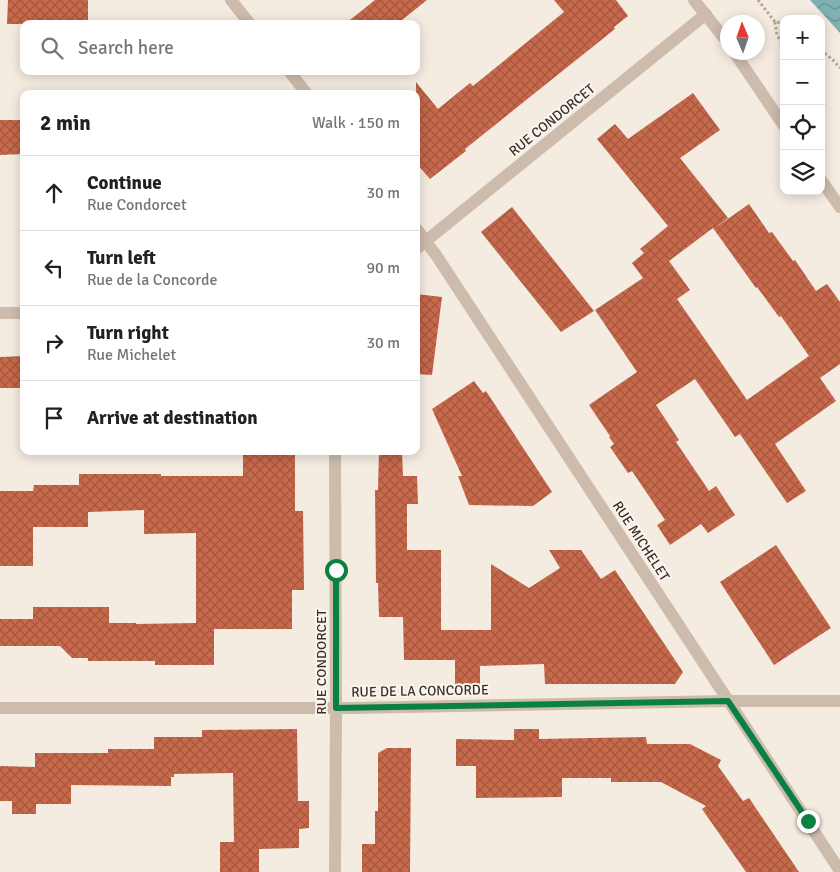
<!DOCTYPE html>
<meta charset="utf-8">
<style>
:root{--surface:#fff;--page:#f2f2f2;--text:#202124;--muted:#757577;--line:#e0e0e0}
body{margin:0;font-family:Signika,sans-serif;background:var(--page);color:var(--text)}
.controls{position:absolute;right:15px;top:15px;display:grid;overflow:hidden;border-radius:10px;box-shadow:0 2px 12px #0003}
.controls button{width:45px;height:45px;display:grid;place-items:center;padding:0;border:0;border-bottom:1px solid var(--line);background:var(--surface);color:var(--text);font:25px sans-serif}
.compass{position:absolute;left:720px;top:15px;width:45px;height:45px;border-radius:50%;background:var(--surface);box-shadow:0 2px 12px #0003;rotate:358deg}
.stop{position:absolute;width:15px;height:15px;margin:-11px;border:4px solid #0b8043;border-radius:50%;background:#fff}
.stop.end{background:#0b8043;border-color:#fff;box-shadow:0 1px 5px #0008}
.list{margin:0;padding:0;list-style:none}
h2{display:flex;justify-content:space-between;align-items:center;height:65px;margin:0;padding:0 20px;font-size:21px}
h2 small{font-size:16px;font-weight:400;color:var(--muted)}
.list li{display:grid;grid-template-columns:32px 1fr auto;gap:15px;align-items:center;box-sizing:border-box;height:75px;padding:0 20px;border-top:1px solid var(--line)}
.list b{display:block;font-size:19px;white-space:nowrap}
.list p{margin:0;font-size:16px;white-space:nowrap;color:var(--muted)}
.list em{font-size:16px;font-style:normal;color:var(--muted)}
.icon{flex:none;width:28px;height:28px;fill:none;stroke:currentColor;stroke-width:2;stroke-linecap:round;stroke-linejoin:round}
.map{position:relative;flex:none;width:840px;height:872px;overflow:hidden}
.search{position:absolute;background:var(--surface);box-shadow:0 2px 12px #0003;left:20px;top:20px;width:400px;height:55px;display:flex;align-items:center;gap:12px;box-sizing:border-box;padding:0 18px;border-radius:10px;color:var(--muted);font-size:19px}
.panel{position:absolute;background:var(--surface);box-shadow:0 2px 12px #0003;left:20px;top:90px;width:400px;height:365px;border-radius:10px}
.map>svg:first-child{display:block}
.water{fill:url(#water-waves)}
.building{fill:url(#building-cross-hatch);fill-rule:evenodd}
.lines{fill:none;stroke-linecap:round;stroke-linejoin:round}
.path{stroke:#b9a596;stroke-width:3;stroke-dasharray:2.5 2.5;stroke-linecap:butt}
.street{stroke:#cdbbac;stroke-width:12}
.route{stroke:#0b8043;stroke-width:6}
.labels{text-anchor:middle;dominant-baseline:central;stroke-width:4;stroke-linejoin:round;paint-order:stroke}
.street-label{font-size:14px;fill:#3b302b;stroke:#fbf5ee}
</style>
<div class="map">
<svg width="840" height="872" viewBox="0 0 840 872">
<defs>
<pattern id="water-waves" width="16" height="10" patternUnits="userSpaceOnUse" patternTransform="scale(1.25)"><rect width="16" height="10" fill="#7fb0b2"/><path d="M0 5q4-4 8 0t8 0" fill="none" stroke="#699091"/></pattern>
<pattern id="building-cross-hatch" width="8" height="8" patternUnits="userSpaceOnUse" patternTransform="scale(1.25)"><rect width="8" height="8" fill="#c8694b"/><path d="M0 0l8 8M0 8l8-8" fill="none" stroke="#a4573f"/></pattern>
</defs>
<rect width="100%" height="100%" fill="#f4ebe1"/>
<path class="water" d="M 810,0 L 840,0 L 840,33 Z"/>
<g class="building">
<path d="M 8,0 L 88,0 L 88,24 L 7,24 Z"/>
<path d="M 375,0 L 427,0 L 397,24 L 345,24 Z"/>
<path d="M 554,0 L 616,0 L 628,16 L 614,27 L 615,29 L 465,149 L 466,151 L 430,179 L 416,163 L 416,82 L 438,109 L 470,83 L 473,86 L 564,12 Z"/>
<path d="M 693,93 L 720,130 L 680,158 L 728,218 L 715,228 L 749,204 L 769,233 L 772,232 L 793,261 L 795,260 L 816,291 L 827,284 L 840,302 L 840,364 L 820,378 L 836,401 L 775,444 L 806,491 L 787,503 L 740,434 L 735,437 L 695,379 L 656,405 L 679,440 L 676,442 L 709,491 L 716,486 L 735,515 L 708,533 L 701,524 L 670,545 L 657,525 L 665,520 L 632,471 L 628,473 L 610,447 L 614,444 L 609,437 L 610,436 L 589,405 L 637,372 L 595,310 L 643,278 L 632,263 L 644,253 L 640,249 L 668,226 L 597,139 L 615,124 L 628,139 ZM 713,228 L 756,288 L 757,287 L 779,317 L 781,316 L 809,356 L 747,400 L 677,299 L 690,290 L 669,261 Z"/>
<path d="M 0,120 L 24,120 L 24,154 L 0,155 Z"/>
<path d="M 512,207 L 594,311 L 561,332 L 481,232 Z"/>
<path d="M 416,294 L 442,297 L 432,375 L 416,374 Z"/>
<path d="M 24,356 L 24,388 L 0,388 L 0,357 Z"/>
<path d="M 474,381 L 483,393 L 486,391 L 552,492 L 533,506 L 469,505 L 458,476 L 462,476 L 432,409 Z"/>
<path d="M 264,451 L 295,451 L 295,511 L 303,511 L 304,590 L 292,590 L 292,629 L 214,629 L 214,665 L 155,665 L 155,661 L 88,661 L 88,658 L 72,658 L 60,646 L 0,646 L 0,619 L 33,619 L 33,607 L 109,607 L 109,623 L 136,623 L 136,624 L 196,623 L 196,533 L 144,534 L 144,510 L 88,512 L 88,527 L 33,527 L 33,566 L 0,566 L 0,491 L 33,491 L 34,485 L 79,485 L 79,474 L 161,474 L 161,476 L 243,476 L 243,455 L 264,455 Z"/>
<path d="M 379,451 L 402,451 L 403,476 L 417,476 L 418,504 L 407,504 L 407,550 L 441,550 L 441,630 L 491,630 L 491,564 L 529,588 L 560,568 L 549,550 L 581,550 L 601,579 L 615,570 L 683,672 L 675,684 L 545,684 L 544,664 L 480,666 L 480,684 L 455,684 L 455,660 L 404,660 L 403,617 L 379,617 L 378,583 L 376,583 L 375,490 L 378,490 Z"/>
<path d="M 776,545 L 831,628 L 774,665 L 720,582 Z"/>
<path d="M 297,729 L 298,801 L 309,801 L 309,828 L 299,829 L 299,848 L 259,849 L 259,872 L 220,872 L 220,842 L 234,842 L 233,773 L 174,774 L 174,777 L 171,777 L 171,786 L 71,785 L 71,804 L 36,804 L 36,814 L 12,814 L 12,801 L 0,801 L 0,766 L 35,767 L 35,753 L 108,753 L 108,749 L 154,749 L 154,737 L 202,737 L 202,730 Z"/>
<path d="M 514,729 L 539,729 L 539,739 L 646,737 L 647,744 L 690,744 L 721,760 L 718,766 L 743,801 L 749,798 L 799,872 L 746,872 L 702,809 L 706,806 L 661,782 L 611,782 L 611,778 L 562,778 L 562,797 L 476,798 L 476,766 L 456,766 L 456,739 L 514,740 Z"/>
<path d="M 387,748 L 411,748 L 410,872 L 362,872 L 362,844 L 375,844 L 375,811 L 378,811 L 378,753 Z"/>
</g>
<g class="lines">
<g class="path">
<path d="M 758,0 L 775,22 L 784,23"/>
<path d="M 775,22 L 777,35 L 784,46"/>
<path d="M 821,50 L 834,61 L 840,68"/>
</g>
<g class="street">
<path d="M 231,0 L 250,24"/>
<path d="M 694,0 L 728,43"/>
<path d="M 734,52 L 784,126"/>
<path d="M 289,71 L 307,94"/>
<path d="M 821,180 L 840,207"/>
<path d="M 416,228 L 436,255 L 840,871"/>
<path d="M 416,249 L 706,14"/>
<path d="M 0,313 L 24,313"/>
<path d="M 335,451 L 336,708 L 335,872"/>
<path d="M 0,708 L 352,708 L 728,701 L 840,701"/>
</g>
</g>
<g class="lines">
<path class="route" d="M 336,570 L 336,708 L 728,701 L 808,821"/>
</g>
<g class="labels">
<g class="street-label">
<text transform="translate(552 120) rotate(-39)">RUE CONDORCET</text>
<text transform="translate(641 541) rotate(57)">RUE MICHELET</text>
<text transform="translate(321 662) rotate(-90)">RUE CONDORCET</text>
<text transform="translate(420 691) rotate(-1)">RUE DE LA CONCORDE</text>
</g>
</g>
</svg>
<div class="controls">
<button>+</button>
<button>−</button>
<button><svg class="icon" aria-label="locate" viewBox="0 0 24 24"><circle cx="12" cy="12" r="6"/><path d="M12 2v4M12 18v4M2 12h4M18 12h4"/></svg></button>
<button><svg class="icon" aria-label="layers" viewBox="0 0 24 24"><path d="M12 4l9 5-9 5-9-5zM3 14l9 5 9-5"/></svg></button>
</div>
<svg class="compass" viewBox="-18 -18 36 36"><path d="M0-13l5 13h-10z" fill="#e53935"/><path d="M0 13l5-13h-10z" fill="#757577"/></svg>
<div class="stop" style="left:336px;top:570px"></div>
<div class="stop end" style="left:808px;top:821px"></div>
<div class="search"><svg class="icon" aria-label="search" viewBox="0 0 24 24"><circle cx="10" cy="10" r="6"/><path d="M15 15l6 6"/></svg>Search here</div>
<section class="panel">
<h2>2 min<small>Walk · 150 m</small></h2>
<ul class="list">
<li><svg class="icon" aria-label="ahead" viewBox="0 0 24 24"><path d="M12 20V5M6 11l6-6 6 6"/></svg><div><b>Continue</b><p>Rue Condorcet</p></div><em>30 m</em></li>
<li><svg class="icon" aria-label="left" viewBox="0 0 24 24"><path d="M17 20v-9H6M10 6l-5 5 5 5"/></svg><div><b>Turn left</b><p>Rue de la Concorde</p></div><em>90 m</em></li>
<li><svg class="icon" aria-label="right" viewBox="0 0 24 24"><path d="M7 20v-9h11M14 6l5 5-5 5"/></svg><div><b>Turn right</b><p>Rue Michelet</p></div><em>30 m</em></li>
<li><svg class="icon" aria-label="arrive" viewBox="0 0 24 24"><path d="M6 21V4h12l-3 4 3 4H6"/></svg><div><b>Arrive at destination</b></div></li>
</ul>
</section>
</div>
